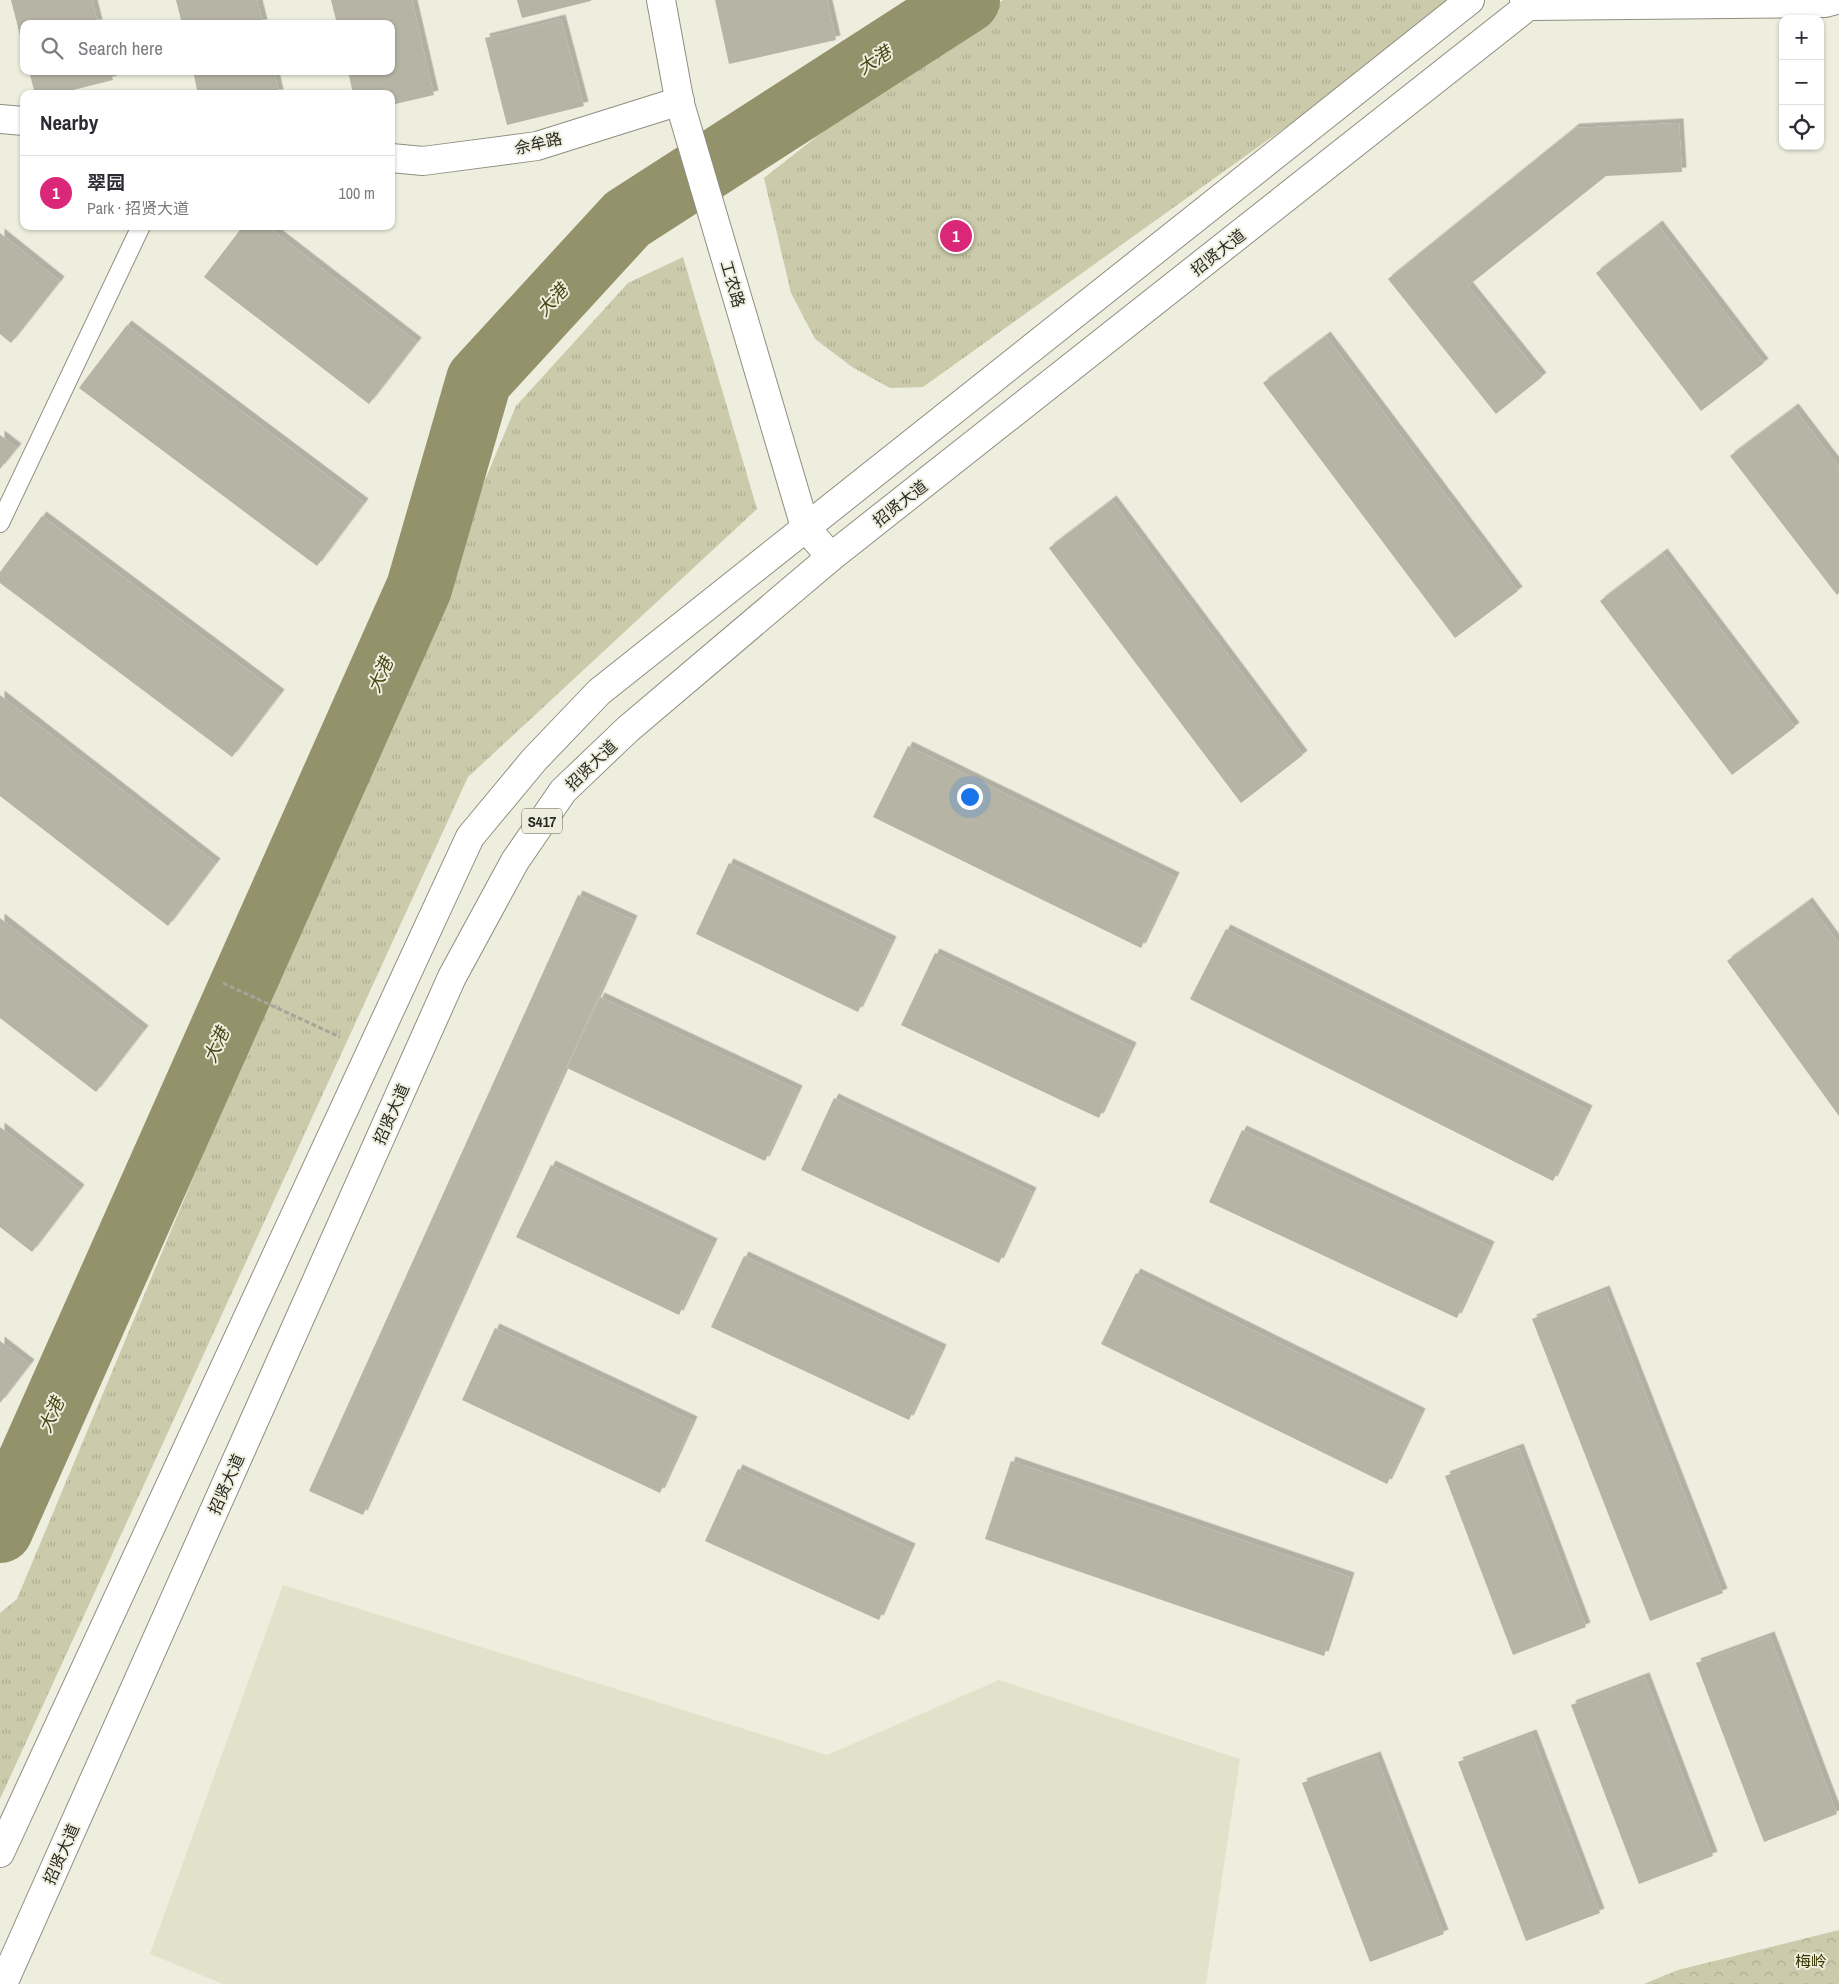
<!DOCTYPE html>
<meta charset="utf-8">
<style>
:root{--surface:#fff;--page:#f2f2f3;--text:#2b2b33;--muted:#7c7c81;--line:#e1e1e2;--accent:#db2777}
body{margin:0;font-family:"Archivo Narrow","Noto Sans SC",sans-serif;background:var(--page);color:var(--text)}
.controls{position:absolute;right:15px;top:15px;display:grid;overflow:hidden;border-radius:10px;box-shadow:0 1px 4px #0004}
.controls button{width:45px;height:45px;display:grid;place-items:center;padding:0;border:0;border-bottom:1px solid var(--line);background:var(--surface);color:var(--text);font:25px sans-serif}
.you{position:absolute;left:969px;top:796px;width:18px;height:18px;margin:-12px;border:4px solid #fff;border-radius:50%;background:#1a73e8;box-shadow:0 0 0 8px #1a73e833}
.badge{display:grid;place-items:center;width:32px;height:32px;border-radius:50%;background:var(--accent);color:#fff;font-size:16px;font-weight:700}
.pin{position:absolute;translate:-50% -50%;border:2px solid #fff;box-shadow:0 1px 5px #0006}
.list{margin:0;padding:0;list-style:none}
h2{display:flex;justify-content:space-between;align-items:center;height:65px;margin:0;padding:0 20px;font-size:21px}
h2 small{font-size:16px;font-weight:400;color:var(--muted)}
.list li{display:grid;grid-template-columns:32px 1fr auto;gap:15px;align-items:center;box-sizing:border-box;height:75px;padding:0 20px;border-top:1px solid var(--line)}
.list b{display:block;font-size:19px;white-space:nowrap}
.list p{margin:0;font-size:16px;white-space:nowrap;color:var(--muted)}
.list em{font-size:16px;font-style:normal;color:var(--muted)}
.icon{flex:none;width:28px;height:28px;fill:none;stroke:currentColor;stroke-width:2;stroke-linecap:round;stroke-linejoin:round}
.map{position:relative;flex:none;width:1839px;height:1984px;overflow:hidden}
.search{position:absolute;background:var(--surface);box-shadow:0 1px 4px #0004;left:20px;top:20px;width:375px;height:55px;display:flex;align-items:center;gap:12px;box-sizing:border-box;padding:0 18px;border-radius:10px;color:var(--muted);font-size:19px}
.panel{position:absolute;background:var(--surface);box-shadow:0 1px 4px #0004;left:20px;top:90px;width:375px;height:140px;border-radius:10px}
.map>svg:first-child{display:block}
.built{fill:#e2e2ca}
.forest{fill:url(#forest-crowns)}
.park{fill:url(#park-tufts)}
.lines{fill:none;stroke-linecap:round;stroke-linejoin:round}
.river{stroke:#94926a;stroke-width:66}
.building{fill:#b5b4a5;filter:url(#shadow)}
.lane-casing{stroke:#8f8e80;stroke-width:20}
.secondary-casing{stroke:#8f8e80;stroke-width:30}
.primary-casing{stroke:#8f8e80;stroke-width:30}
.path{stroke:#a5a598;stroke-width:3;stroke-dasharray:5 2.5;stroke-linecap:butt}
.lane{stroke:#fff;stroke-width:18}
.secondary{stroke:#fff;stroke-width:28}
.primary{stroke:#fff;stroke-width:28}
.labels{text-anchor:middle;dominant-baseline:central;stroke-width:4;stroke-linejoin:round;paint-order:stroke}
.shield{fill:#eeeede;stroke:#64645b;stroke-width:1}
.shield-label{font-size:15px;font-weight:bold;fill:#292923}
.street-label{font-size:16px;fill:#292923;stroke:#eeeede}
.park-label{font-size:16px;fill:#393500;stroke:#eeeede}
.water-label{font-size:18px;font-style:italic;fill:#494614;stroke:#eeeede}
</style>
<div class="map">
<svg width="1839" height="1984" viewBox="0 0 1839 1984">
<defs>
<pattern id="forest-crowns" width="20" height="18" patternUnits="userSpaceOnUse" patternTransform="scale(1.25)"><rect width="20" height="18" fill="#cbcaaa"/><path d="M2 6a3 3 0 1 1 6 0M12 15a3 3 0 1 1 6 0" fill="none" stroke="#aeae92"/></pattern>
<pattern id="park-tufts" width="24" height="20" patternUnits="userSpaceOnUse" patternTransform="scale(1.25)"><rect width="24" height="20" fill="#cbcaaa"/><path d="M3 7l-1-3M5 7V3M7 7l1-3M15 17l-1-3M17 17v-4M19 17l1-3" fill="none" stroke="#aeae92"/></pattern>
<filter id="shadow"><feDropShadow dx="4.5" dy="-4.5" stdDeviation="0" flood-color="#0004"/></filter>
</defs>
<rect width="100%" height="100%" fill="#eeeede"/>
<path class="built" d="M 283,1585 L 827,1755 L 999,1680 L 1240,1759 L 1206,1984 L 223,1984 L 150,1954 Z"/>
<path class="forest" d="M 1839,1930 L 1839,1984 L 1644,1984 L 1678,1970 Z"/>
<g class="park">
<path d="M 1003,0 L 1457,0 L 1413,36 L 923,387 L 890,388 L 852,367 L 815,339 L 791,293 L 764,178 L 849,111 Z"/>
<path d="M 683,257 L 757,509 L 468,777 L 0,1799 L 0,1613 L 17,1599 L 516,406 L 628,283 Z"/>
</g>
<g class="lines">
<path class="river" d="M 0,1530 L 419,588 L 479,380 L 627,219 L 967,0"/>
</g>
<g class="building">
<path d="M 11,0 L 92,0 L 98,24 L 24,24 L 23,47 Z"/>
<path d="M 176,0 L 257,0 L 263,24 L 182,24 Z"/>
<path d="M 331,0 L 412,0 L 434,95 L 391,105 L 391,94 L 353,94 L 348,71 L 391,71 L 391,24 L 337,24 Z"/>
<path d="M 517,0 L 591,0 L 591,1 L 522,18 Z"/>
<path d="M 715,0 L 827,0 L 836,40 L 729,64 Z"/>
<path d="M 561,19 L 584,106 L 507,125 L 485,38 Z"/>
<path d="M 29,71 L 110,71 L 113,80 L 57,94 L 35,94 Z"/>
<path d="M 193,71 L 274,71 L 279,94 L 198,94 Z"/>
<path d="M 1679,123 L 1682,172 L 1606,176 L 1468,286 L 1542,377 L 1496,414 L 1388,279 L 1575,128 Z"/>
<path d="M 1658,225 L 1764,363 L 1701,411 L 1596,273 Z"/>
<path d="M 243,226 L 267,226 L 417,342 L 369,404 L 204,277 Z"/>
<path d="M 0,233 L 60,281 L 11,343 L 0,334 Z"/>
<path d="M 127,325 L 364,503 L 317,566 L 79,388 Z"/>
<path d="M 1326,336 L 1518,591 L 1455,638 L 1263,383 Z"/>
<path d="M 1794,408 L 1839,467 L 1839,593 L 1837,595 L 1730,456 Z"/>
<path d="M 0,435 L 17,448 L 0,469 Z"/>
<path d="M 1112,500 L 1303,755 L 1241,803 L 1049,548 Z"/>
<path d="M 42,516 L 280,694 L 232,757 L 0,583 L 0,572 Z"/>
<path d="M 1663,553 L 1795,727 L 1732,775 L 1600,601 Z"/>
<path d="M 0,695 L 216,863 L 168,926 L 0,796 Z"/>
<path d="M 908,746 L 1175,877 L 1141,948 L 873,817 Z"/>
<path d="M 729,863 L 892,941 L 858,1012 L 696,934 Z"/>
<path d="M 578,895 L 633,920 L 363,1515 L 309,1491 Z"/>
<path d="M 1808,902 L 1839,944 L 1839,1116 L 1727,961 Z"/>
<path d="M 0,918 L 144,1030 L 96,1092 L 0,1018 Z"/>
<path d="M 1226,929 L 1588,1110 L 1553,1181 L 1190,999 Z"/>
<path d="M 935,953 L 1132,1047 L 1099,1118 L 901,1025 Z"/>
<path d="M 600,997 L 798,1090 L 765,1161 L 567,1068 Z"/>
<path d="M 834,1098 L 1032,1192 L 999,1263 L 801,1170 Z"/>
<path d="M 0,1127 L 80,1189 L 32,1252 L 0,1227 Z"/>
<path d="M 1242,1130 L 1490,1246 L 1457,1318 L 1209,1202 Z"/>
<path d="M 551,1165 L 713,1243 L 679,1315 L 516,1237 Z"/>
<path d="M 744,1256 L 942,1349 L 909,1420 L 711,1327 Z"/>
<path d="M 1136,1273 L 1421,1413 L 1387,1484 L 1101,1344 Z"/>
<path d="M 1605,1290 L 1723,1593 L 1650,1621 L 1532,1319 Z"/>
<path d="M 495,1328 L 693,1421 L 660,1493 L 462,1400 Z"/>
<path d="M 0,1341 L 30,1364 L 0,1403 Z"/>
<path d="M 1519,1448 L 1586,1627 L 1513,1655 L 1445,1476 Z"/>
<path d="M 1011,1461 L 1350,1577 L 1324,1656 L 985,1539 Z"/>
<path d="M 738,1469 L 911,1548 L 879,1620 L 705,1541 Z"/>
<path d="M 1770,1636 L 1837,1814 L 1764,1842 L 1696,1663 Z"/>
<path d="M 1645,1677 L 1713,1856 L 1639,1884 L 1571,1705 Z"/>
<path d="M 1532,1734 L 1600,1913 L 1526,1941 L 1458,1762 Z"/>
<path d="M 1376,1756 L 1444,1934 L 1370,1962 L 1302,1783 Z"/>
</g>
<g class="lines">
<defs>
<path id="lane" d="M 0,523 L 141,226"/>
<g id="secondary">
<path d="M 661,0 L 680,104 L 805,527 L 831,557"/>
<path d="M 1524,0 L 1530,6 L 1825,3 L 1836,0"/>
<path d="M 0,119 L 24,121"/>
<path d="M 391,158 L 423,161 L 537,146 L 680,101"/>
</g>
<g id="primary">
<path d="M 0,1853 L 470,837 L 534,760 L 599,692 L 1470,0"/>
<path d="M 3,1984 L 452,977 L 515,861 L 563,791 L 628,729 L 831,557 L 1536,0"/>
</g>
</defs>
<use href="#lane" class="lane-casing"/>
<use href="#secondary" class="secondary-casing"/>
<use href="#primary" class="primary-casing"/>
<path class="path" d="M 223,983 L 340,1037"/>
<use href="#lane" class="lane"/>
<use href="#secondary" class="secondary"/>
<use href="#primary" class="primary"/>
</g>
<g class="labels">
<rect class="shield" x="522" y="808.5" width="40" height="25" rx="4"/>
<g class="shield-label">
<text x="542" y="821">S417</text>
</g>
<g class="street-label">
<text transform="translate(538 143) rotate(-13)">佘牟路</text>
<text transform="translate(1218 252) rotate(-38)">招贤大道</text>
<text transform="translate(733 284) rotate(74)">工农路</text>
<text transform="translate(900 503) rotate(-38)">招贤大道</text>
<text transform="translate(591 765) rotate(-44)">招贤大道</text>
<text transform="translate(391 1114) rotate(-66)">招贤大道</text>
<text transform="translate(226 1484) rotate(-66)">招贤大道</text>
<text transform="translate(61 1854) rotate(-66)">招贤大道</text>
</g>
<g class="park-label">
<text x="1811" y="1961">梅岭</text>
</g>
<g class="water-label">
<text transform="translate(874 60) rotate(-33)">大港</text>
<text transform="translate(552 300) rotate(-47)">大港</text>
<text transform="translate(380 675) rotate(-66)">大港</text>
<text transform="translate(216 1045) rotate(-66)">大港</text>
<text transform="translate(51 1415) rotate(-66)">大港</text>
</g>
</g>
</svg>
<div class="controls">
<button>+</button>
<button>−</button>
<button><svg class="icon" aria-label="locate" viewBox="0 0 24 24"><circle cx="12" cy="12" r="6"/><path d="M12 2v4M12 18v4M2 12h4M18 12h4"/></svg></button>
</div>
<div class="you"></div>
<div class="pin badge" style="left:956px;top:236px">1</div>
<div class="search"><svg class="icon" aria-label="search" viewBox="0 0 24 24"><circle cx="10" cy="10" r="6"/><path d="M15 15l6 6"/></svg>Search here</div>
<section class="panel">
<h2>Nearby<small></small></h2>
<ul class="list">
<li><span class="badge">1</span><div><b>翠园</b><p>Park · 招贤大道</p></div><em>100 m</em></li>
</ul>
</section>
</div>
